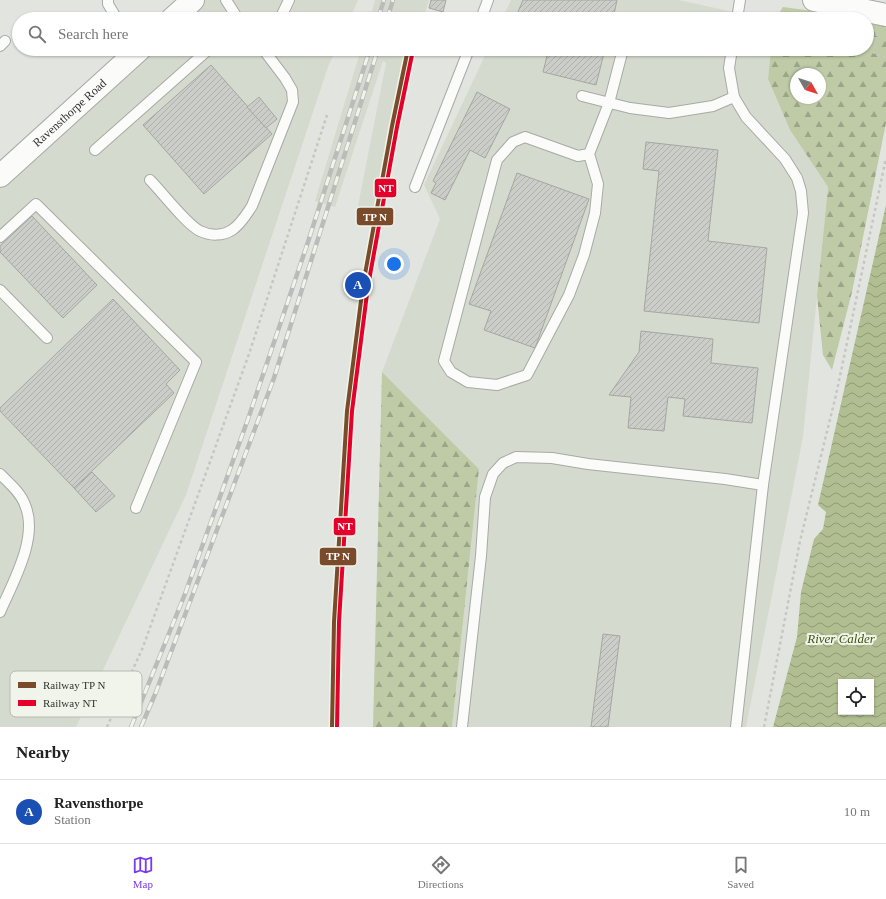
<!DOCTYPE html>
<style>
:root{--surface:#fff;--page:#f6f6f6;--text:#222;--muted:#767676;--line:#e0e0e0;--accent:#7c3aed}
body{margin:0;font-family:Georgia,serif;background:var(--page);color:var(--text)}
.controls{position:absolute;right:12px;bottom:12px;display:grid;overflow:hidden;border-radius:0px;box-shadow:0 1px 3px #0004}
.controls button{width:36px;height:36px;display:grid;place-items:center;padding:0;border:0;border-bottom:1px solid var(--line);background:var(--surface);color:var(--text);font:20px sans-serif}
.compass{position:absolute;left:790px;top:68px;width:36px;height:36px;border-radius:50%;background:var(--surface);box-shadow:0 1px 3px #0004;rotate:129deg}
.you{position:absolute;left:394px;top:264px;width:14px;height:14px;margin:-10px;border:3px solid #fff;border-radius:50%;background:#1a73e8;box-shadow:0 0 0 6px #1a73e833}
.badge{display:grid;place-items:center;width:26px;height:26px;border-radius:50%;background:var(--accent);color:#fff;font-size:13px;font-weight:700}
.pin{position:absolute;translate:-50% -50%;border:2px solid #fff;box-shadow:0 1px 4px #0006}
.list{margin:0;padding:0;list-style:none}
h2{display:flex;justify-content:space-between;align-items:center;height:52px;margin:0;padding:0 16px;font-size:17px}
h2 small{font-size:13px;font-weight:400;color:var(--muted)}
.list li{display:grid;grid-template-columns:26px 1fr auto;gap:12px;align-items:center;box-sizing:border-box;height:64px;padding:0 16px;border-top:1px solid var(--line)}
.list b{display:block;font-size:15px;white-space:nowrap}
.list p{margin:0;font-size:13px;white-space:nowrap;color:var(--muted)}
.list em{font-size:13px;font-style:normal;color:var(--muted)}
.icon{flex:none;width:22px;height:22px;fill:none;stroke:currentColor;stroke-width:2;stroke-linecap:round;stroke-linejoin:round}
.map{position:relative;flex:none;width:886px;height:727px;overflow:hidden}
.search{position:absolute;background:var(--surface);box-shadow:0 1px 3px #0004;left:12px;right:12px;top:12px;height:44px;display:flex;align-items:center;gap:10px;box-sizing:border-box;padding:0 14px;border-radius:22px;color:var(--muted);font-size:15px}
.sheet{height:116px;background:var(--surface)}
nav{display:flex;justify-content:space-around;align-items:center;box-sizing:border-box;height:56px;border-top:1px solid var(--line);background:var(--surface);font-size:11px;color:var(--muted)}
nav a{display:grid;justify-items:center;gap:2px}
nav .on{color:var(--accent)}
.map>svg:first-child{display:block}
.built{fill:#d5dace}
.forest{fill:url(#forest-firs);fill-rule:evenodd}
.water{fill:url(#water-waves);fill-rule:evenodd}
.building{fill:url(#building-hatch);stroke:#a4a6a2}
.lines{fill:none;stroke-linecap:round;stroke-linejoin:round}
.service-casing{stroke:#a7aaa5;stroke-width:12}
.tertiary-casing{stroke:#a7aaa5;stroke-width:24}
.path{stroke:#c6c6c5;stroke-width:2.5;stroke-dasharray:3 3;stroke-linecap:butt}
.service{stroke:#fbfbfa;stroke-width:10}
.tertiary{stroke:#fbfbfa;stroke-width:22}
.rail-casing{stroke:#bbbbba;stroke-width:4.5}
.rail{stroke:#f0f4ea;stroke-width:3;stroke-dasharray:9;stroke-linecap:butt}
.rail-1-casing{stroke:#f0f4ea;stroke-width:7}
.rail-2-casing{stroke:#f0f4ea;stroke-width:7}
.rail-1{stroke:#7a4b2a;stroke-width:4}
.rail-2{stroke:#e4002b;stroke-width:4}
.labels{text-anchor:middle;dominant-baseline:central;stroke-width:4;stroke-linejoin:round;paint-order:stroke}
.street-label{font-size:12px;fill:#323430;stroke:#f0f4ea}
.water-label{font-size:13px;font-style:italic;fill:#42530c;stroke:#f0f4ea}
.key{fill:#f0f4ea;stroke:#b7bab2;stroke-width:1}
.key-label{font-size:11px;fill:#323430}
.line-badge{stroke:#f0f4ea;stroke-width:1.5}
.badge-label{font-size:11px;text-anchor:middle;font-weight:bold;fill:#fff}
</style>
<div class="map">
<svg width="886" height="727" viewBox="0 0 886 727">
<defs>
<pattern id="forest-firs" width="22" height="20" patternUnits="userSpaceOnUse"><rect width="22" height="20" fill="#becba6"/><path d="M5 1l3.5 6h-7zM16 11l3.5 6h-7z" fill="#9ba688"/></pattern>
<pattern id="water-waves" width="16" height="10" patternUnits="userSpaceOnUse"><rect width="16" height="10" fill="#b0be91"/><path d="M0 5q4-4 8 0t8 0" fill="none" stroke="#909b77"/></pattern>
<pattern id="building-hatch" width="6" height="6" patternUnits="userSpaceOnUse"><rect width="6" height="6" fill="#cbcdc8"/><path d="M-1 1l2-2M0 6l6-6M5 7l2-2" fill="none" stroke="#afb1ac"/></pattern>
</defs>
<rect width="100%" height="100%" fill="#e2e5df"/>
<g class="built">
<path d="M 193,0 L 358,0 L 350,19 L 172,19 Z"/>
<path d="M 375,0 L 429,0 L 423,19 L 370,19 Z"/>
<path d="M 511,0 L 679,0 L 765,19 L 502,19 Z"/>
<path d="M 140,49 L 336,49 L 328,67 L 186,495 L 76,727 L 0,727 L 0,176 Z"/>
<path d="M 361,49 L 416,49 L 382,208 L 357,211 L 386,63 L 383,61 L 335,207 L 315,201 Z"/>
<path d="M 488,49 L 771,49 L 768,79 L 790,130 L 828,187 L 803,437 L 746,727 L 452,727 L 479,469 L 382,372 L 440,219 L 424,185 Z"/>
</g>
<g class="forest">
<path d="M 783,7 L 849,16 L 858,19 L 775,19 Z"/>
<path d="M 867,21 L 886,27 L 886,123 L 852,292 L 832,370 L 823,355 L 817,296 L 828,187 L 790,130 L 768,79 L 771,49 L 867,49 ZM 796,74 L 820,74 L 820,98 L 796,98 Z"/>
<path d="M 382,372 L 479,469 L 452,727 L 373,727 Z"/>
</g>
<path class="water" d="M 886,205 L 886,727 L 773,727 L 797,637 L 801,592 L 814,539 L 823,529 L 826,512 L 818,505 ZM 841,682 L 871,682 L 871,712 L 841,712 Z"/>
<g class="building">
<path d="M 431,0 L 446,0 L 443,12 L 429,8 Z"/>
<path d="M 523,0 L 617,0 L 613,19 L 515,19 Z"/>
<path d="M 517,49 L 605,49 L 596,85 L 543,72 L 547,56 Z"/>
<path d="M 211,65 L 272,134 L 204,194 L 143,125 Z"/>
<path d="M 477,92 L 510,109 L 485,158 L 470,150 L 445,200 L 431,193 L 436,183 L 433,181 Z"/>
<path d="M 259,97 L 277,119 L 266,128 L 247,107 Z"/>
<path d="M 646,142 L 718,150 L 708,241 L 767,248 L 759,323 L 644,311 L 659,171 L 643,169 Z"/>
<path d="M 517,173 L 589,199 L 535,348 L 484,330 L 491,311 L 469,304 Z"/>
<path d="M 32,216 L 97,285 L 63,318 L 0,252 L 0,246 Z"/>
<path d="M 113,299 L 180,370 L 166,384 L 174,393 L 74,488 L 0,411 L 0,408 Z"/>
<path d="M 641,331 L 713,339 L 711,363 L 758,368 L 752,423 L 683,416 L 685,399 L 668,397 L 664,431 L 628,428 L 631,397 L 609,395 L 639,352 Z"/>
<path d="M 92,472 L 115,496 L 96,512 L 74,488 Z"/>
<path d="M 603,634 L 620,636 L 608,727 L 591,727 Z"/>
</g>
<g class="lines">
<defs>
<g id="service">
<path d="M 108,0 L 108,4 L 117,19"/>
<path d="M 226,0 L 238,19"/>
<path d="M 280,19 L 289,0"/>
<path d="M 481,19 L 488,0"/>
<path d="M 737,19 L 740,0"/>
<path d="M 0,46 L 5,41"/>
<path d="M 732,49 L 729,68 L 734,97 L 746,117 L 785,159 L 797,178 L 801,191 L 803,213 L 763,485 L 736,727"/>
<path d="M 582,96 L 630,108 L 669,113 L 713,106 L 734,97"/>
<path d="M 95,150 L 209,49"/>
<path d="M 589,154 L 598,184 L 595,213 L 584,255 L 569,295 L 527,375 L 497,385 L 468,382 L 451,372 L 444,361 L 497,160 L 513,142 L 525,137 L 578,156 L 589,154 L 609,103 L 623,49"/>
<path d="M 150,180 C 162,192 187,225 200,231 C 210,236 223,236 232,230 C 241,224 246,215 252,206 L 293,102 L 292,90 L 285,78 L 263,49"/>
<path d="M 415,187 L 469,49"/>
<path d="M 0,237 L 36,204 L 196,362 L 136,508"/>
<path d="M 0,290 L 47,338"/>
<path d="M 0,474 C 9,483 21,493 25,505 C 39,537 13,582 0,612"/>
<path d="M 462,727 L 481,556 L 485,497 L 493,474 L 503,463 L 516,457 L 552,458 L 588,464 L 725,479 L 763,485"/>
</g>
<g id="tertiary">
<path d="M 814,0 L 886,15"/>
<path d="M 172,19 L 193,0"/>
<path id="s1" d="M 0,176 L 140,49"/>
</g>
</defs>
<use href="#service" class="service-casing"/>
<use href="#tertiary" class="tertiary-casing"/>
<g class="path">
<path d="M 877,33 L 874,54 L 886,57"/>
<path d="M 107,727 L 143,647 L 249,354 L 327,115"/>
<path d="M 764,727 L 800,541 L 836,395 L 886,158"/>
</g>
<use href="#service" class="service"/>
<use href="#tertiary" class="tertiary"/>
<defs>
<g id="rail">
<path d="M 378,19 L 384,0"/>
<path d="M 387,19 L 393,0"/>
<path d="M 131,727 L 185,594 L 248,419 L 307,245 L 370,49"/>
<path d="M 141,727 L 156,692 L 274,378 L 378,49"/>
</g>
</defs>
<use href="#rail" class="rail-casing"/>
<use href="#rail" class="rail"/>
<defs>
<path id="rail-1" d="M 332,727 L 334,622 L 347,411 L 363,285 L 392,126 L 408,49"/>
<path id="rail-2" d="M 337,727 L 339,622 L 352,411 L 368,286 L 397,127 L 413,50"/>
</defs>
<use href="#rail-1" class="rail-1-casing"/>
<use href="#rail-2" class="rail-2-casing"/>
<use href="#rail-1" class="rail-1"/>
<use href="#rail-2" class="rail-2"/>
</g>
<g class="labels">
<g class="street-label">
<text stroke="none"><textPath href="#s1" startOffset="94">Ravensthorpe Road</textPath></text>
</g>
<g class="water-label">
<text x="841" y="638">River Calder</text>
</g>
</g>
<rect x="10" y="671" width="132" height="46" rx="6" class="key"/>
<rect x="18" y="682" width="18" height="6" fill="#7a4b2a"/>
<rect x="18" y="700" width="18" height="6" fill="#e4002b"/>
<g class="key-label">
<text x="43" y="689">Railway TP N</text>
<text x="43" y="707">Railway NT</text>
</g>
<g class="line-badge">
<rect x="374" y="178" width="23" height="20" rx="4" fill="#e4002b"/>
<rect x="356" y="207" width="38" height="19" rx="4" fill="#7a4b2a"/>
<rect x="333" y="517" width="23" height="19" rx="4" fill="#e4002b"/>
<rect x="319" y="547" width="38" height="19" rx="4" fill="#7a4b2a"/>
</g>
<g class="badge-label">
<text x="386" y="192">NT</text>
<text x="375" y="221">TP N</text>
<text x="345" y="530">NT</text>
<text x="338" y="560">TP N</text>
</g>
</svg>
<div class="controls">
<button><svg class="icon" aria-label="locate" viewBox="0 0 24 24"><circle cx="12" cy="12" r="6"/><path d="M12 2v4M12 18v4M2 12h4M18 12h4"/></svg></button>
</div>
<svg class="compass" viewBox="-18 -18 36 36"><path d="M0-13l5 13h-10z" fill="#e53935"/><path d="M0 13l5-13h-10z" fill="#767676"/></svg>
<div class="you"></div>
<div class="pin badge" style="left:358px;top:285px;background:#1a4fb4">A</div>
<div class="search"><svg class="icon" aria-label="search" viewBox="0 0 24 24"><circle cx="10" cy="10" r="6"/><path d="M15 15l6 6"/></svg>Search here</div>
</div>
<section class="sheet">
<h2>Nearby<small></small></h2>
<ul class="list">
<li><span class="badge" style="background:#1a4fb4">A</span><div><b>Ravensthorpe</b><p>Station</p></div><em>10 m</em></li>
</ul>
</section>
<nav>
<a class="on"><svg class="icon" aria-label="map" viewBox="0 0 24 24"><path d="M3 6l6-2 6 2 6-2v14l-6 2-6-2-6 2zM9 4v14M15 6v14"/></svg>Map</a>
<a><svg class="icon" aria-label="directions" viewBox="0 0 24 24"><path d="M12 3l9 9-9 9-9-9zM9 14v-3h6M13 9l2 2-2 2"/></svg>Directions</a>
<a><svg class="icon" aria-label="saved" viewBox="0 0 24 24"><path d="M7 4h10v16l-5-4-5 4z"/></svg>Saved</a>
</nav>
